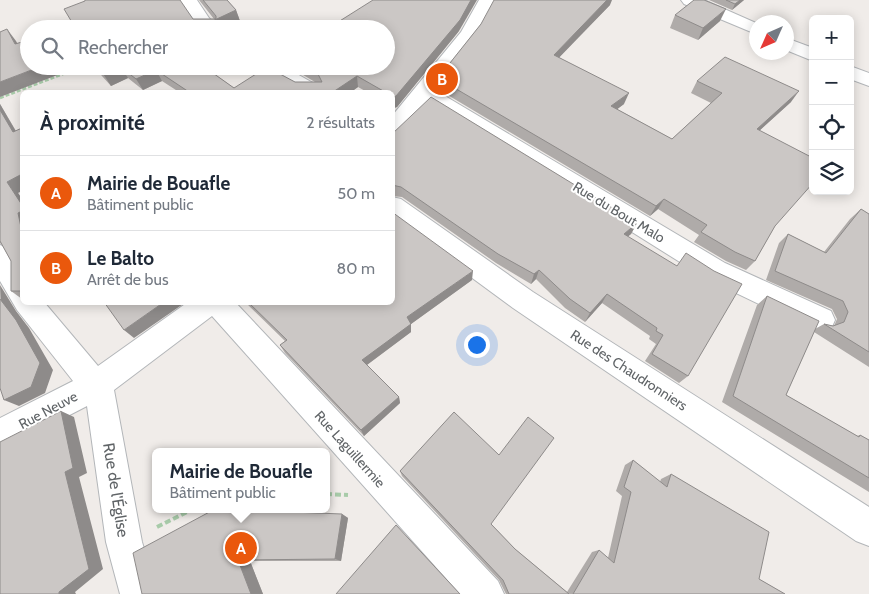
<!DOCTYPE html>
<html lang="fr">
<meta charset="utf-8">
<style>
:root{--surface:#fff;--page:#f6f6f7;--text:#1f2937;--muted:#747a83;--line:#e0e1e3;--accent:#ea580c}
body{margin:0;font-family:Cabin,sans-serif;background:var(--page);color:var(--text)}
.controls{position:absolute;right:15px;top:15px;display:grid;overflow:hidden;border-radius:8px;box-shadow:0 2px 12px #0003}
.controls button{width:45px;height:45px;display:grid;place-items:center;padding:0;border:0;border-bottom:1px solid var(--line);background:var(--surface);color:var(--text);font:25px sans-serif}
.compass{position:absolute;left:749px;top:15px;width:45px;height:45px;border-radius:50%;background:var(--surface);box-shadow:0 2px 12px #0003;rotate:225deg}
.you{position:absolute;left:476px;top:344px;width:18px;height:18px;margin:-12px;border:4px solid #fff;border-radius:50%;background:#1a73e8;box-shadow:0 0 0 8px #1a73e833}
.badge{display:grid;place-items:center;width:32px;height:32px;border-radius:50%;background:var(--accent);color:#fff;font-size:16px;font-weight:700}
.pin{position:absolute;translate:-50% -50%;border:2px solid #fff;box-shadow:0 1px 5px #0006}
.popup{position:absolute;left:152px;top:448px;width:178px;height:65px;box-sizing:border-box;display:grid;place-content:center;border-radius:8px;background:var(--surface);filter:drop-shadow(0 1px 4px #0005);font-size:16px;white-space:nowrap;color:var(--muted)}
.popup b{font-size:19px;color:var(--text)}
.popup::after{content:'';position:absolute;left:50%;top:100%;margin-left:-10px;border:10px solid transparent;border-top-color:var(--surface)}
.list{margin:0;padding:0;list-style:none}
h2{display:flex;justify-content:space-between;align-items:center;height:65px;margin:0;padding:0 20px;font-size:21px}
h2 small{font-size:16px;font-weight:400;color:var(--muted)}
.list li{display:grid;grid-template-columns:32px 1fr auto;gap:15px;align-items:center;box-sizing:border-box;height:75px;padding:0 20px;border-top:1px solid var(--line)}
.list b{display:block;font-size:19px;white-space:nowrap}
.list p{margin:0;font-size:16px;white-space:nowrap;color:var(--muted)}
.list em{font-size:16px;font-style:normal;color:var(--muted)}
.icon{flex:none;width:28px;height:28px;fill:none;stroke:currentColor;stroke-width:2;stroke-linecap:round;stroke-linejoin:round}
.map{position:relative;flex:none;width:869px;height:594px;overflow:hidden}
.search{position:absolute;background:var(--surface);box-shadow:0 2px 12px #0003;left:20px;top:20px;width:375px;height:55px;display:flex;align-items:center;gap:12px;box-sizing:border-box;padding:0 18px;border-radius:28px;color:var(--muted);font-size:19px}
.panel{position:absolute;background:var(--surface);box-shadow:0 2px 12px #0003;left:20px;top:90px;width:375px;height:215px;border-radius:8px}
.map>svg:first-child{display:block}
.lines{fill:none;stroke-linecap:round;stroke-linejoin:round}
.minor-casing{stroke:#b3b6b9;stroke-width:2}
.path-far1{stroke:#a8cba9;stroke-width:2.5;stroke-dasharray:4 2;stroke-linecap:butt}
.path{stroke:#a8cba9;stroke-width:4;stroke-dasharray:6 3;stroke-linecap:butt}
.minor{fill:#fff;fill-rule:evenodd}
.wall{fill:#afaba9}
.shaded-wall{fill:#8e8b8a}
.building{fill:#cbc7c5;stroke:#8e8b8a}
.labels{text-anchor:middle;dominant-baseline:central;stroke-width:4;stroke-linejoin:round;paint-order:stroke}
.street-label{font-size:14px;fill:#606467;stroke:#fff}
.near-street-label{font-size:16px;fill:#606467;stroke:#fff}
</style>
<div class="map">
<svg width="869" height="594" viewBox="0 0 869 594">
<rect width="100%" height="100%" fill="#f0ece9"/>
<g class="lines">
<defs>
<g id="minor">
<path d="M 179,0 L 197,0 L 209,18 L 219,29 L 199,29 Z"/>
<path d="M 479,0 L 497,0 L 478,34 L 435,90 L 725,263 L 831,311 L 835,320 L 831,329 L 821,332 L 811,329 L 707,279 L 426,103 L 400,136 L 392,138 L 392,116 L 461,32 Z"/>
<path d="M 681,0 L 704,0 L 756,23 L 756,34 L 684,4 Z"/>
<path d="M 786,38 L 813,48 L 813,61 L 786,50 Z"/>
<path d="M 258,66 L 283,66 L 320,87 L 323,92 L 299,92 L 261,70 Z"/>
<path d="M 850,66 L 869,73 L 869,86 L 850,79 Z"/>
<path d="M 392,197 L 401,199 L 533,292 L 869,507 L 869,546 L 856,541 L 513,308 L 392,219 Z"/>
<path d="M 0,245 L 9,249 L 22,271 L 22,302 L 44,302 L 98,366 L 188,302 L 235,302 L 498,581 L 504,594 L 460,594 L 212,316 L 114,390 L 142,542 L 158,594 L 120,594 L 106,542 L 87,406 L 0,451 L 0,418 L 73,381 L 17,310 L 0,281 Z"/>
</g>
</defs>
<use href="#minor" class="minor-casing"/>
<path class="path-far1" d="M 0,98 L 84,66"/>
<g class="path">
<path d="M 326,494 L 348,495"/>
<path d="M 157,527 L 193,509"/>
</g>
<use href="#minor" class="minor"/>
</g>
<g class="wall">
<path d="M 199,0 L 227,0 L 236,10 L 240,21 L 225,29 L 60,29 L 193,19 L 214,19 Z"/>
<path d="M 709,0 L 744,0 L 732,10 Z"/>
<path d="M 610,5 L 559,57 L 624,104 L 617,109 L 672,139 L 711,103 L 691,93 L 697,81 L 791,102 L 760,130 L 775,226 L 755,261 L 746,270 L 726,261 L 694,242 L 699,235 L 658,209 L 650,216 L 446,94 L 446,89 L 441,91 L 438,89 L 438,78 L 481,24 Z"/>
<path d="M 675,15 L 720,21 L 698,40 L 670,28 Z"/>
<path d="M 459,31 L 397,107 L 394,108 L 392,108 L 392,92 L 367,92 L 358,87 L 351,92 L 179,92 L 162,81 L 143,90 L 128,78 L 111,86 L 93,66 L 203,66 L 234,88 L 295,82 L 315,82 L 288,66 L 386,66 Z"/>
<path d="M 0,104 L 16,131 L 18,193 L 22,199 L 22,299 L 11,291 L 11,261 L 1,243 L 0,244 Z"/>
<path d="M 392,134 L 637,223 L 631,234 L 628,236 L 688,376 L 679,383 L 645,361 L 656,344 L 649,339 L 650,336 L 602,303 L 585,322 L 565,308 L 536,279 L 531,284 L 496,263 L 402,197 L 392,196 Z"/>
<path d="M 861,209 L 869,214 L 869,367 L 814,332 L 786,395 L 857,436 L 860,435 L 869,440 L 869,492 L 722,402 L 757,305 L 767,296 L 815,329 L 824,324 L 834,326 L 837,319 L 832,309 L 766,280 L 779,243 L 788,234 L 824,252 L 850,219 Z"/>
<path d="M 472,280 L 411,324 L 411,332 L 367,365 L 399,397 L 400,403 L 364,436 L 285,353 L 280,345 L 285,341 L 245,302 L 392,302 Z"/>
<path d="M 633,460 L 660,482 L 661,479 L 671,474 L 759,579 L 785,594 L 506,594 L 499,580 L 402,476 L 400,471 L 491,524 L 515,549 L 567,592 L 592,552 L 599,550 L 608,558 L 622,496 L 616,491 L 625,465 Z"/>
<path d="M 342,514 L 348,518 L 341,561 L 250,561 L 263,594 L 142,594 Z"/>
</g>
<g class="shaded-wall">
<path d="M 471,0 L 477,0 L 459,31 L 397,107 L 394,108 L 393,97 Z"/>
<path d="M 607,0 L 612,0 L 610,5 L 551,66 L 554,55 Z"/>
<path d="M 740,0 L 744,0 L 732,10 L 735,4 Z"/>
<path d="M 726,9 L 720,21 L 698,40 L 703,28 Z"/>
<path d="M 236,10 L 240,21 L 225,29 L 205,29 L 204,25 Z"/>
<path d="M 7,29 L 16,41 L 24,56 L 15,44 Z"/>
<path d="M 42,66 L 81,66 L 0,97 L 0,82 Z"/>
<path d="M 121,67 L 128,78 L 111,86 L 104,75 Z"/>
<path d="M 156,70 L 162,81 L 143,90 L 136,79 Z"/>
<path d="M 455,75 L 446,83 L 446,89 L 441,91 L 441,80 Z"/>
<path d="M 357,76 L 358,87 L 351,92 L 333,92 Z"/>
<path d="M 799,91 L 791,102 L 749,140 L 757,129 Z"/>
<path d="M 629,93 L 624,104 L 607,117 L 611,106 Z"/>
<path d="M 0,104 L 22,142 L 13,132 L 0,110 Z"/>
<path d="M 22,174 L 22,191 L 18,193 L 22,199 L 22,205 L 7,182 Z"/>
<path d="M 664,199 L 658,209 L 650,216 L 656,206 Z"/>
<path d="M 22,211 L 22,232 L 18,213 Z"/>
<path d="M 637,223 L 631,234 L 619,244 L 624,234 Z"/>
<path d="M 539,270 L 536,279 L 531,284 L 534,274 Z"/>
<path d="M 473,271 L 472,280 L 411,324 L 411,332 L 364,367 L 362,360 L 407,317 Z"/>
<path d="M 0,285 L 16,311 L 29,328 L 53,370 L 45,393 L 19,406 L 4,400 Z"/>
<path d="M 607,294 L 602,303 L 585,322 L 590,313 Z"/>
<path d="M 164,302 L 186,302 L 134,338 L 124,330 Z"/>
<path d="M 399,397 L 400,403 L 364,436 L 361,430 Z"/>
<path d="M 61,411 L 74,417 L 87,473 L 79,477 L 103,569 L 75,592 L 76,594 L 59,594 L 59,592 L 65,472 Z"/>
<path d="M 342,514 L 348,518 L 341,561 L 335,559 Z"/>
<path d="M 238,560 L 250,561 L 263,594 L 251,594 Z"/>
</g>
<g class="building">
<path d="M 85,0 L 180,0 L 193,19 L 216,19 L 216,16 L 203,0 L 227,0 L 236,10 L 204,25 L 208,29 L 60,29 L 73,24 L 64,9 L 85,1 Z"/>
<path d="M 373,0 L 471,0 L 460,20 L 396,96 L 393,97 L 392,92 L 385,92 L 357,76 L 333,92 L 189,92 L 156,70 L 136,79 L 121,67 L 104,75 L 96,66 L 203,66 L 234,88 L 267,67 L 295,82 L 322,82 L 318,74 L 304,66 L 386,66 L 386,29 L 327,29 Z"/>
<path d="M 494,0 L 607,0 L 554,55 L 629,93 L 611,106 L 672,139 L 722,93 L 697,81 L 725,57 L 799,91 L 757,129 L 813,158 L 813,183 L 775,226 L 755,261 L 735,252 L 701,232 L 707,225 L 664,199 L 656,206 L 446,83 L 455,75 L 441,80 L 438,78 L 481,24 Z"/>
<path d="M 694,0 L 704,0 L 726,9 L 703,28 L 675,15 Z"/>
<path d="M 726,0 L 740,0 L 735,4 Z"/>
<path d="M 7,29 L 15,44 L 29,40 L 29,66 L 42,66 L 0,82 L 0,32 Z"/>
<path d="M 431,97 L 637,223 L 624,234 L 677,266 L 686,253 L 714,271 L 742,284 L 688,376 L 652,354 L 663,335 L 656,331 L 657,328 L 607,294 L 590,313 L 570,299 L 539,270 L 534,274 L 498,254 L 401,187 L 392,185 L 392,134 Z"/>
<path d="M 0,110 L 13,132 L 22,128 L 22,174 L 7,182 L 22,205 L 22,211 L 18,213 L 22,232 L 22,291 L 11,291 L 11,261 L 0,241 Z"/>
<path d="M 861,209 L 869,214 L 869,352 L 824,324 L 833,326 L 844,322 L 848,312 L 843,301 L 775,271 L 788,234 L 826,253 Z"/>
<path d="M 392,212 L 473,271 L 407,317 L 411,324 L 362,360 L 399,397 L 361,430 L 280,345 L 287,340 L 248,302 L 392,302 Z"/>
<path d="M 767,296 L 819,321 L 786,395 L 859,437 L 860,435 L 869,440 L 869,478 L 733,396 Z"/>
<path d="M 0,299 L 16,320 L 40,363 L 31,387 L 4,400 L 0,388 Z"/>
<path d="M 104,302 L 164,302 L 124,330 Z"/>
<path d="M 61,411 L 73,468 L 65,472 L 89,569 L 59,592 L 59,594 L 0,594 L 0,442 Z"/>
<path d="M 454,412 L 499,455 L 528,417 L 554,438 L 491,524 L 515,549 L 569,594 L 509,594 L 503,580 L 400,471 Z"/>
<path d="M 633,460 L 667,487 L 671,474 L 769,532 L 759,579 L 785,594 L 573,594 L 599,550 L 614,563 L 631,492 L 624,487 Z"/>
<path d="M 215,509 L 342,514 L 335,559 L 238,560 L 251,594 L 142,594 L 133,553 Z"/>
<path d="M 396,525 L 460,594 L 336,594 Z"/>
</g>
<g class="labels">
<g class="street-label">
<text transform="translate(619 212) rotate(31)">Rue du Bout Malo</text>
<text transform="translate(629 370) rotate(33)">Rue des Chaudronniers</text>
<text transform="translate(48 410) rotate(-28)">Rue Neuve</text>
<text transform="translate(350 449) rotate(48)">Rue Laguillermie</text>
</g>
<g class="near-street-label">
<text transform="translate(116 490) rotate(81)">Rue de l'Église</text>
</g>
</g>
</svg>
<div class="controls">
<button>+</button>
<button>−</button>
<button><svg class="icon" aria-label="locate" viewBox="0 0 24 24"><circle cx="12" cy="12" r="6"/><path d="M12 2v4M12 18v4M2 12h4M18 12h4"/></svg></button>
<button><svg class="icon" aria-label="layers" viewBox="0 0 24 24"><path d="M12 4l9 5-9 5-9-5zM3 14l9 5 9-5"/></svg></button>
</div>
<svg class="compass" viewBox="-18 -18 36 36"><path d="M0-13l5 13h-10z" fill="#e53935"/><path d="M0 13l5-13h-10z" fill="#747a83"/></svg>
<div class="you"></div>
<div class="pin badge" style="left:241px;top:548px">A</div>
<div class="popup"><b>Mairie de Bouafle</b>Bâtiment public</div>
<div class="pin badge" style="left:442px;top:79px">B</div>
<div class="search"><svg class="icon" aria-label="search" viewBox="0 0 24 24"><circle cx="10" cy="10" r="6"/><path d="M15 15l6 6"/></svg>Rechercher</div>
<section class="panel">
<h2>À proximité<small>2 résultats</small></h2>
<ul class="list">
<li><span class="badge">A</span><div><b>Mairie de Bouafle</b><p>Bâtiment public</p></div><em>50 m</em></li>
<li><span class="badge">B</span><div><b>Le Balto</b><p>Arrêt de bus</p></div><em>80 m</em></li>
</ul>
</section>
</div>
